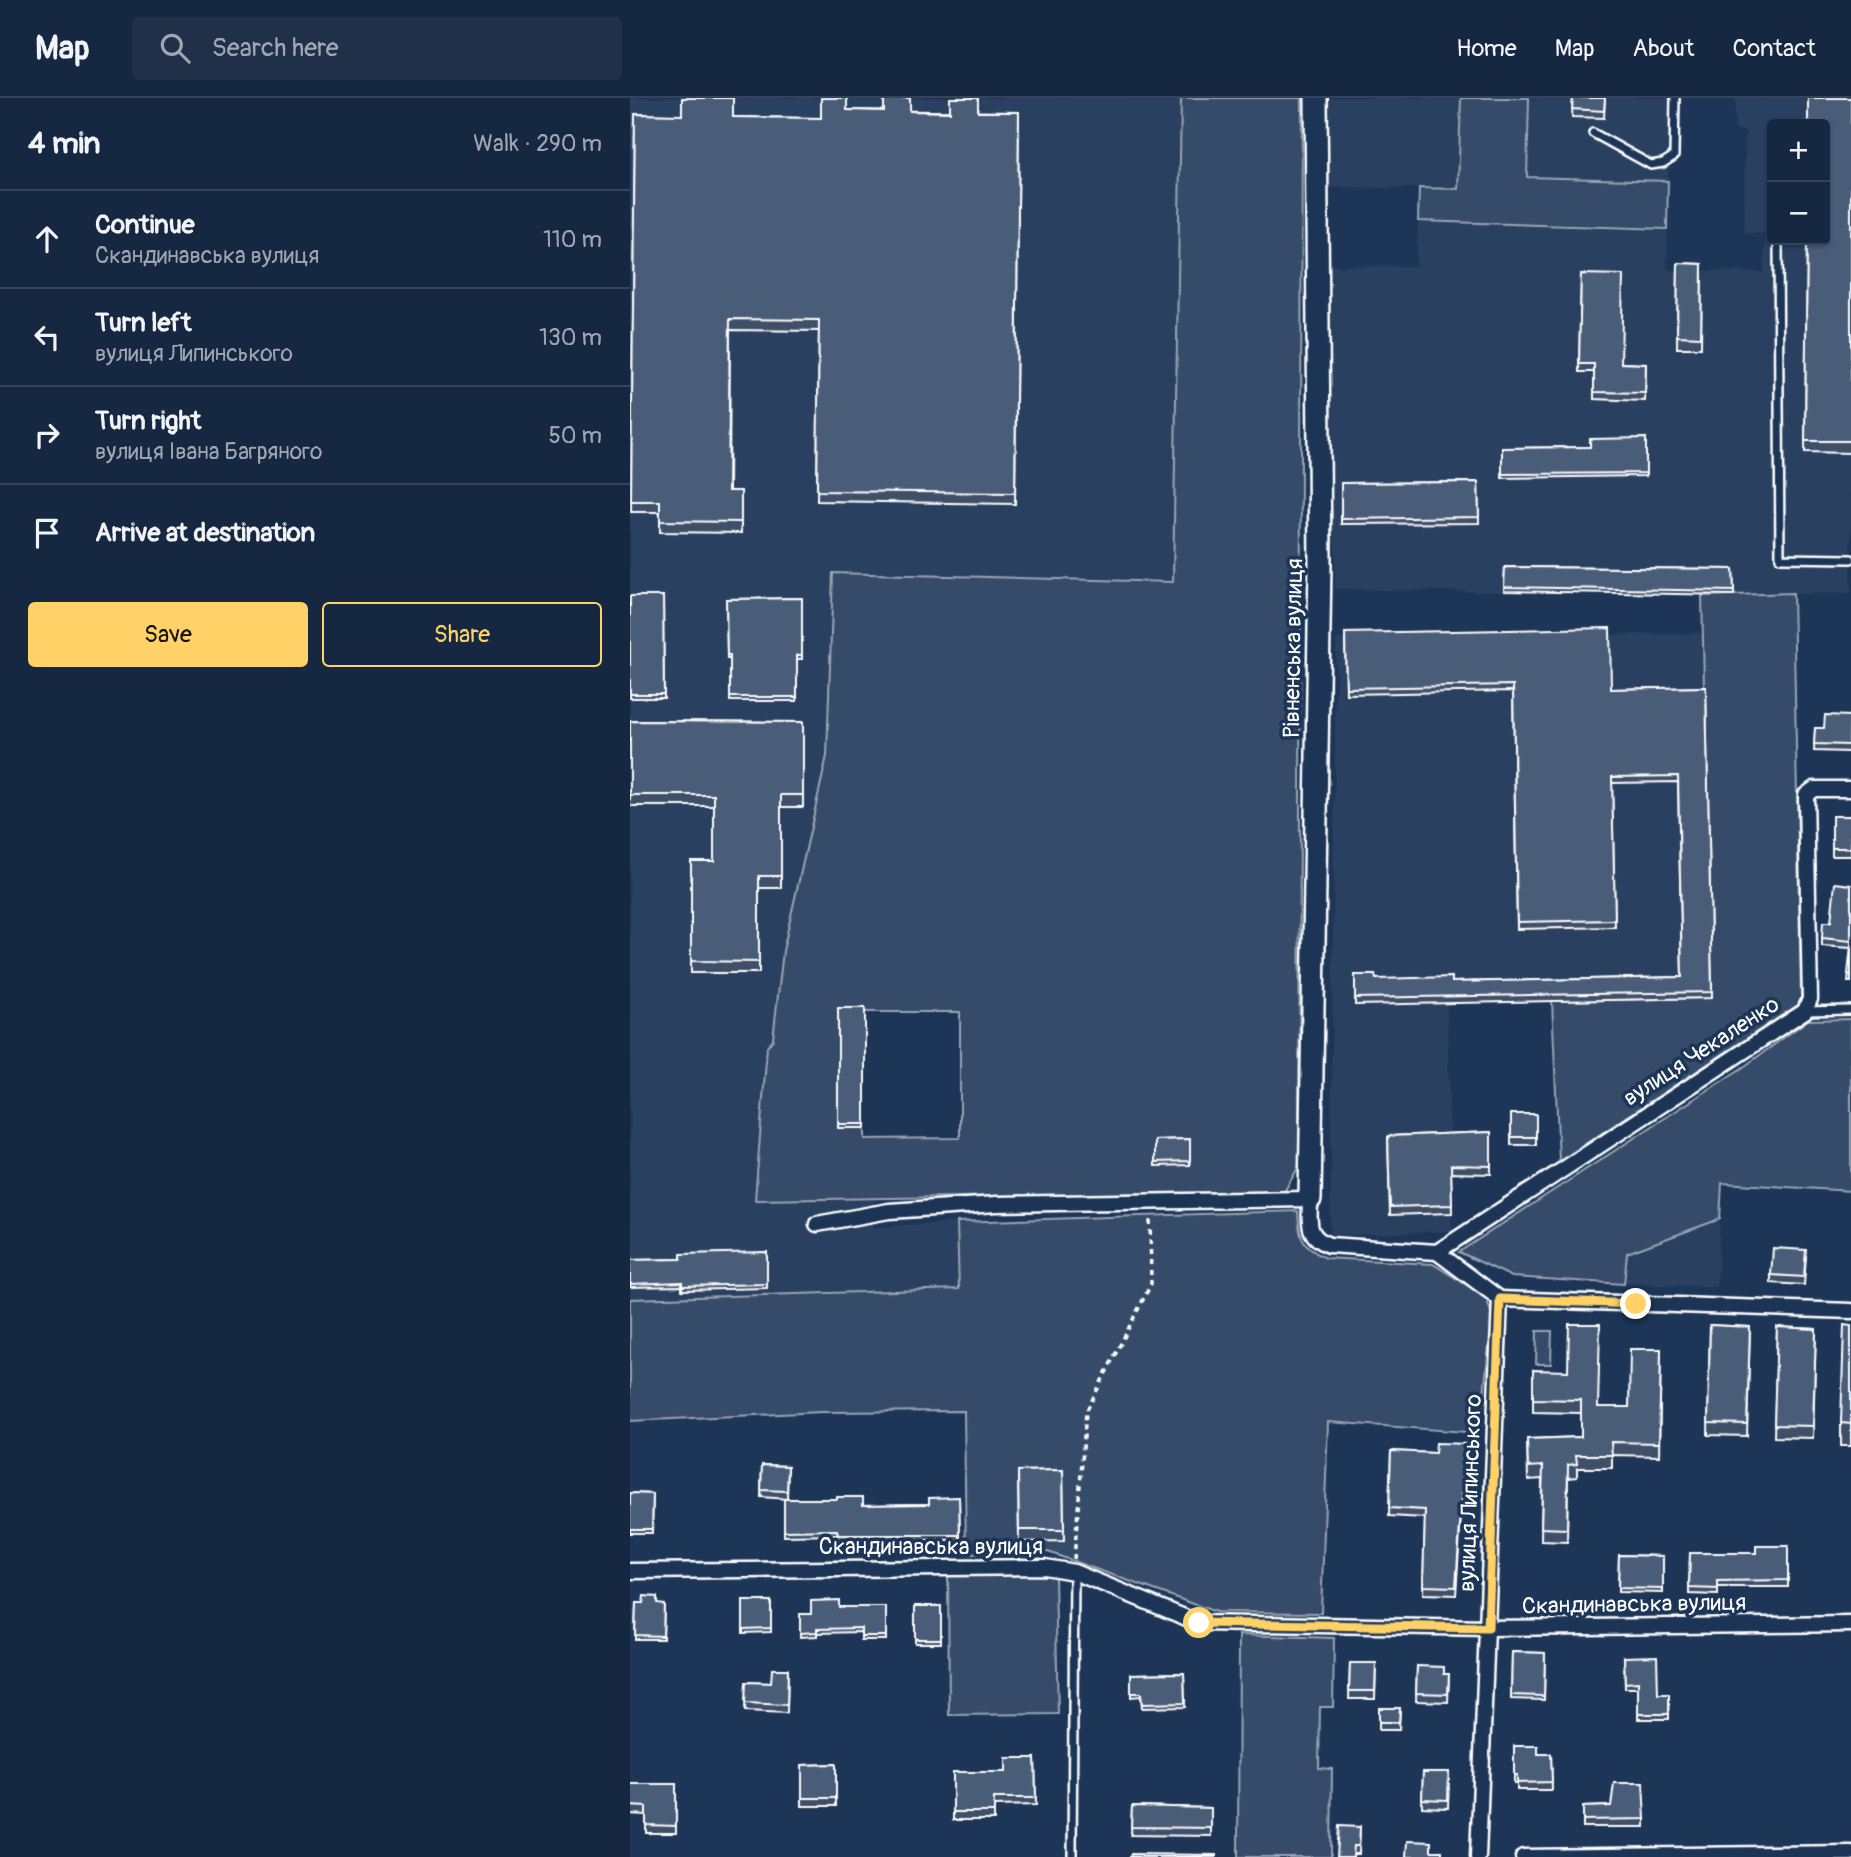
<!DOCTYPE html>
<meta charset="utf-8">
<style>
:root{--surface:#162841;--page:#1f3048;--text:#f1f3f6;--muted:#9ea6b1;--line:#35445a;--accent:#ffd166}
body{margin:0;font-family:Pangolin,sans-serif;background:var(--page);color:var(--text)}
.controls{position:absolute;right:21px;top:21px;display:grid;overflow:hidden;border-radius:7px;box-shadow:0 2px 5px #0004}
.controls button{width:63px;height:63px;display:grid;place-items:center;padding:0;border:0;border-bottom:2px solid var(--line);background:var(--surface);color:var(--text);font:35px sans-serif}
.stop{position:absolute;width:21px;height:21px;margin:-16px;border:5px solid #ffd166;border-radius:50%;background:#fff}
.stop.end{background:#ffd166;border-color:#fff;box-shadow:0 2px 7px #0008}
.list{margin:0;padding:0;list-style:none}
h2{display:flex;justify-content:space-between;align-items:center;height:91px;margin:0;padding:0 28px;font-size:30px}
h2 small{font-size:23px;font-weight:400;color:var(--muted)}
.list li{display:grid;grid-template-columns:46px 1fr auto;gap:21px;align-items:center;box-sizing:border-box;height:98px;padding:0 28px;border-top:2px solid var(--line)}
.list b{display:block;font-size:26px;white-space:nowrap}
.list p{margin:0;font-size:23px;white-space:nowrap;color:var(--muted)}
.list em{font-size:23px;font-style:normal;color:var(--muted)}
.actions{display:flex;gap:14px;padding:21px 28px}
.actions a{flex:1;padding:16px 0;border:2px solid var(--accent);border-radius:7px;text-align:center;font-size:24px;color:var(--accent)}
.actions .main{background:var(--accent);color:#111}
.icon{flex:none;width:38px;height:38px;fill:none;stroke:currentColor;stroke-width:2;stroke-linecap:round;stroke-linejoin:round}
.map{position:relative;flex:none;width:1221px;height:1759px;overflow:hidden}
header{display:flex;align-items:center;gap:42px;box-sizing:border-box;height:98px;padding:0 35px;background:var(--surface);border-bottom:2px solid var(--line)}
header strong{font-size:33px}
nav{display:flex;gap:38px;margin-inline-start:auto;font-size:24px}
.search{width:490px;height:63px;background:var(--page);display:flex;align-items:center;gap:18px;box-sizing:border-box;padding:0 24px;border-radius:7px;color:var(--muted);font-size:26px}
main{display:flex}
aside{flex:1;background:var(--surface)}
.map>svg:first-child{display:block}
.built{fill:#2a4161;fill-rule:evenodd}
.green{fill:#364b69;stroke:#9aa5b4;stroke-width:2;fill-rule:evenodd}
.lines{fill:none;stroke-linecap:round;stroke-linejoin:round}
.lane-casing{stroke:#fff;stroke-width:12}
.street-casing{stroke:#fff;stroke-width:19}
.secondary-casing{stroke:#fff;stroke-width:26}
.path{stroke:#fff;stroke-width:3.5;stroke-dasharray:5 5;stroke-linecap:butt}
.lane{stroke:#1d3557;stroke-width:7}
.street{stroke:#1d3557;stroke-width:14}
.secondary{stroke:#1d3557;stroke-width:21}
.wall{fill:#405068;stroke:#fff;stroke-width:2}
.building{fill:#4a5d79;stroke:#fff;stroke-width:2}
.route{stroke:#ffd166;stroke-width:9}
.labels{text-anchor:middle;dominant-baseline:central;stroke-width:7;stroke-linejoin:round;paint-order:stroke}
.street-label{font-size:23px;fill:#fff;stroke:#1d3557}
</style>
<header>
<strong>Map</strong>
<div class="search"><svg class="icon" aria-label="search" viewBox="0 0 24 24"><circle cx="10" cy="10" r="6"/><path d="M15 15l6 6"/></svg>Search here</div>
<nav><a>Home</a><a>Map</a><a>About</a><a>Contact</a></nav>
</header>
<main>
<aside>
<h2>4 min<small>Walk · 290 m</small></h2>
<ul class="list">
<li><svg class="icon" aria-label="ahead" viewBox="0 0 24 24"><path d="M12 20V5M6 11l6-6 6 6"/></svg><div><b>Continue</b><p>Скандинавська вулиця</p></div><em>110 m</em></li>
<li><svg class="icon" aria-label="left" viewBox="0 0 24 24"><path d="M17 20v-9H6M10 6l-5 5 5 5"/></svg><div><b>Turn left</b><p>вулиця Липинського</p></div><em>130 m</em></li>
<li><svg class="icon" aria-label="right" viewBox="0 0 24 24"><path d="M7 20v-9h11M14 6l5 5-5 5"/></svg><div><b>Turn right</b><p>вулиця Івана Багряного</p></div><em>50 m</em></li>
<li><svg class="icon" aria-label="arrive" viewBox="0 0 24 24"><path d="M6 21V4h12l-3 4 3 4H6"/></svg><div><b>Arrive at destination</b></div></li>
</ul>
<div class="actions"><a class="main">Save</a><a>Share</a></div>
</aside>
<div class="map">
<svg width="1221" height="1759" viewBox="0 0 1221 1759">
<rect width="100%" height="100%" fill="#1d3557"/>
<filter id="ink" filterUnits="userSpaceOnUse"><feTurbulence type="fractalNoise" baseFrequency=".0143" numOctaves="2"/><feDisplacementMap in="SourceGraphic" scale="14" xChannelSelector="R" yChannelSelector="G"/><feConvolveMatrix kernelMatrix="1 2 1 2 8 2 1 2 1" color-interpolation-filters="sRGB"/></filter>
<g filter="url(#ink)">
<g class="built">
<path d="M 0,0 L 551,0 L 543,484 L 203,476 L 197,658 L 153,853 L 125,1102 L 244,1101 L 244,1129 L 327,1124 L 329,1191 L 0,1201 Z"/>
<path d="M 697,0 L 831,0 L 828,91 L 697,89 Z"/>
<path d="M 899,0 L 1040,0 L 1038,83 L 897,79 Z"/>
<path d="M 1105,0 L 1221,0 L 1221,495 L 1072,498 L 705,491 L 705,445 L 701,445 L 700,168 L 786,168 L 788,123 L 1037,131 L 1037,172 L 1134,174 L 1135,135 L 1114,135 L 1115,32 L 1105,31 ZM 1142,26 L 1195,26 L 1195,142 L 1142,142 Z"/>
<path d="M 1075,535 L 1082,900 L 817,905 L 822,1133 L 700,1138 L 706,540 L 715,542 Z"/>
<path d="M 1090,1121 L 1087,1189 L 994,1186 L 996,1155 Z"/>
</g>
<g class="green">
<path d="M 551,0 L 672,0 L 669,1068 L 654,1094 L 125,1102 L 137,949 L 143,941 L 153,853 L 197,658 L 203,475 L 543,484 ZM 208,914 L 330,914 L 330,1040 L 235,1041 L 235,1030 Z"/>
<path d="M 831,0 L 899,0 L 897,79 L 1038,83 L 1037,131 L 788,123 L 789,90 L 828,91 Z"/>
<path d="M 1163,495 L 1171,900 L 1168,907 L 929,1063 L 922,903 L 1081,900 L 1072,498 Z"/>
<path d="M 1221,921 L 1221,1093 L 1092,1085 L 1090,1121 L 997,1155 L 994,1186 L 882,1179 L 829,1154 L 1115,968 L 1178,922 Z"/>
<path d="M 668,1113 C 669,1140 671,1149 696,1160 L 803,1166 L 856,1199 L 862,1218 L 850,1335 L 698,1324 L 691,1515 L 586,1514 L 418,1454 L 336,1456 L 334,1313 L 192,1314 L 0,1323 L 0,1201 L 329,1191 L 327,1124 Z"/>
<path d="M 907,1233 L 922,1233 L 921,1266 L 906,1266 Z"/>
<path d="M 318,1475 L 414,1475 L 425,1480 L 428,1616 L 319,1617 Z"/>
<path d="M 609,1537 L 704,1540 L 703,1609 L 690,1609 L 689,1670 L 702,1671 L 701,1759 L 608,1759 Z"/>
</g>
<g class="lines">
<defs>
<g id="lane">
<path d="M 963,35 L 1021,67 L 1033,65 L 1044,58 L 1045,0"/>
<path d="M 1148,142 L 1150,460 L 1221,461"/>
<path d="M 1175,913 L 1221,912"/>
<path d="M 442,1759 L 444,1474"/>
</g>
<g id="street">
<path d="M 187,1126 L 259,1113 L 367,1106 L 680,1101 C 680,1123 675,1138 699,1147 L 807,1154 L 870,1201"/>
<path d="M 807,1154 L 1175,913 L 1180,901 L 1176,697 L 1184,691 L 1221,691"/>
<path d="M 870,1201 L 1221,1213"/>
<path d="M 0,1473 L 415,1469 L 444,1474 L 569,1525 L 858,1530 L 1221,1526"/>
<path d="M 848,1759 L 870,1201"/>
<path d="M 893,1759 L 1221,1755"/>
</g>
<path id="secondary" d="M 680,1101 L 690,466 L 686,0"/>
</defs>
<use href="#lane" class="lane-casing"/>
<use href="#street" class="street-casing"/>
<use href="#secondary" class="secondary-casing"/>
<path class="path" d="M 444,1461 L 456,1314 L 521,1186 L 520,1117"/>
<use href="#lane" class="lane"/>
<use href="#street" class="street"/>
<use href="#secondary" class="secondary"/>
</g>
<g class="wall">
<path d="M 943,0 L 975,0 L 974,20 L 942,19 Z"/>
<path d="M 1221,0 L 1221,355 L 1175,354 L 1177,142 L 1197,110 L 1198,42 L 1195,42 L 1195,26 Z"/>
<path d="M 217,12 L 389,14 L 385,406 L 187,403 L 189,233 L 100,232 L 99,393 L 111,393 L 111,435 L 30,434 L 30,414 L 1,414 L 5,16 L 103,19 L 191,20 Z"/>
<path d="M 1048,165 L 1072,166 L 1071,250 L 1047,250 Z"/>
<path d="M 951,176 L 991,265 L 1016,266 L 1015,303 L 964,301 L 964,274 L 949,274 Z"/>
<path d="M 1016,340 L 1016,378 L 872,380 L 872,350 L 960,349 Z"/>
<path d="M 848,384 L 849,425 L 711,426 L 711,385 Z"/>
<path d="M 875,469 L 1103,471 L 1104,497 L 874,493 Z"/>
<path d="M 0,498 L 33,498 L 34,600 L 0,600 Z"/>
<path d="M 172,500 L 172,561 L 167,561 L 167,603 L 100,603 L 100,561 L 97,561 L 96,501 Z"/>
<path d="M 715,535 L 981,591 L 1076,589 L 1082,900 L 725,907 L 725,877 L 746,881 L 822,884 L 1052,879 L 1048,684 L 982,685 L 985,829 L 887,831 L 883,593 L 716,596 Z"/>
<path d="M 1220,618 L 1219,654 L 1184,653 L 1185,630 L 1194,630 Z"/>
<path d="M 0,623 L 173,624 L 173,709 L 151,709 L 151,790 L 129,790 L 129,875 L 61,875 L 61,763 L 84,763 L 84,708 L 0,708 Z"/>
<rect x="1202" y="718" width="19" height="40"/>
<path d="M 1221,787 L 1221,884 L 1218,884 L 1221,850 L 1192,848 L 1192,840 Z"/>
<rect x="208" y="910" width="27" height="120"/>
<rect x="881" y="1016" width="25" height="31"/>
<path d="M 861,1034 L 861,1076 L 821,1075 L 822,1115 L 760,1117 L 758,1038 Z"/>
<path d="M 560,1041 L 560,1067 L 525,1068 L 525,1042 Z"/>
<path d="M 0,1151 L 1,1162 L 51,1161 L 137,1154 L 137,1190 L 52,1192 L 52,1188 L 0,1189 Z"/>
<path d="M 1176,1159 L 1174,1187 L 1141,1185 L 1141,1177 Z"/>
<path d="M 1080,1227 L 1120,1229 L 1117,1338 L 1078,1337 Z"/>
<path d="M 1221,1228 L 1221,1348 L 1211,1348 L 1211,1325 Z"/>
<path d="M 1147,1229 L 1186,1231 L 1183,1340 L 1144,1339 Z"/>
<path d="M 1031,1251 L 1029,1358 L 982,1357 L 982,1370 L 947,1370 L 947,1379 L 938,1380 L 937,1444 L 911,1443 L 912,1381 L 898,1382 L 897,1341 L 951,1339 L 951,1315 L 903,1314 L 903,1272 L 969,1309 L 999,1309 Z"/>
<path d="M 841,1346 L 839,1388 L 833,1388 L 826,1497 L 793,1496 L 795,1420 L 759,1418 L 761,1353 L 805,1355 Z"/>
<path d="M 132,1367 L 158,1368 L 157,1401 L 131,1399 Z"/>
<path d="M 433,1372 L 434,1443 L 389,1444 L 388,1373 Z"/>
<path d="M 0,1395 L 23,1396 L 22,1435 L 0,1435 Z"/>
<path d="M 329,1399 L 330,1442 L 208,1442 L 207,1437 L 154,1438 L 154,1401 L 233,1407 L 299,1406 Z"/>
<path d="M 1158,1448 L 1158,1489 L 1088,1489 L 1088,1497 L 1059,1496 L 1060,1455 L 1126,1455 Z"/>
<path d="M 989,1457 L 1033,1458 L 1033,1495 L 988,1494 Z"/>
<path d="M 113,1503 L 141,1503 L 141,1534 L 113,1535 Z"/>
<path d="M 6,1505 L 34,1506 L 33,1541 L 5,1541 Z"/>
<rect x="285" y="1508" width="26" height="37"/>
<path d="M 209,1509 L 256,1509 L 256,1542 L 231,1542 L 231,1534 L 187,1535 L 187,1538 L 170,1539 L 170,1516 L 181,1516 Z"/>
<path d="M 882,1554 L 915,1555 L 914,1602 L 881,1601 Z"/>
<path d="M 994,1559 L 1028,1596 L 1039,1596 L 1039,1621 L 1008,1621 L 1008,1590 L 995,1590 Z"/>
<path d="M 720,1565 L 746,1565 L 745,1601 L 719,1601 Z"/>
<path d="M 787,1568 L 814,1576 L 819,1576 L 818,1604 L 786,1603 Z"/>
<path d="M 158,1571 L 157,1615 L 115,1613 L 116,1584 L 141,1585 Z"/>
<path d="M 554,1575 L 555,1609 L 512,1610 L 511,1598 L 501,1599 L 501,1576 Z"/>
<path d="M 749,1610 L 770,1610 L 769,1632 L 749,1632 Z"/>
<path d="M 884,1648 L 908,1656 L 921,1656 L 922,1692 L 887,1692 L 887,1685 L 884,1685 Z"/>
<path d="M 405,1660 L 406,1707 L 364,1708 L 364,1722 L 323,1722 L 323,1674 L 376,1674 Z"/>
<path d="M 206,1666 L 206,1708 L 172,1708 L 172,1667 Z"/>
<path d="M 793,1674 L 819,1674 L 818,1710 L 792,1709 Z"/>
<path d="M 0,1686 L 46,1686 L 46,1735 L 16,1735 L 16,1717 L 0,1716 Z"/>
<path d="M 502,1708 L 581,1710 L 581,1738 L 501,1737 Z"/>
<path d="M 981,1708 L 1015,1721 L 1015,1729 L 953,1729 L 953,1709 Z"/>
<path d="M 730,1729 L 729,1756 L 724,1756 L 707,1759 Z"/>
</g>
<g class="building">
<path d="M 52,0 L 103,0 L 103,19 L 191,20 L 191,0 L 217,0 L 217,12 L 254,13 L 254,0 L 280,0 L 280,13 L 320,14 L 320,0 L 348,0 L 348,14 L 389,14 L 385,395 L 187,393 L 189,222 L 100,221 L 98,393 L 111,393 L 111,424 L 30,423 L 30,403 L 1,403 L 5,16 L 52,17 Z"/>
<path d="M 943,0 L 975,0 L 974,13 L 942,11 Z"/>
<path d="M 1178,0 L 1221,0 L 1221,343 L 1175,343 L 1177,142 L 1195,142 L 1195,110 L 1197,110 L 1198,31 L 1195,31 L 1195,26 L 1178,26 Z"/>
<path d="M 1048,165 L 1072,166 L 1071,239 L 1047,238 Z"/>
<path d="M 951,176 L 993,177 L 991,265 L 1016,266 L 1015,295 L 964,294 L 964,266 L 949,266 Z"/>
<path d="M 1016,340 L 1016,375 L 872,376 L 872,350 L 960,349 L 960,341 Z"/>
<path d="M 848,384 L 849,419 L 711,421 L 711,385 Z"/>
<path d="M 875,469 L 1103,471 L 1104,493 L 874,489 Z"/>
<path d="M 0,498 L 33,498 L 34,596 L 0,596 Z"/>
<path d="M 172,500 L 172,557 L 167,557 L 167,599 L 100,599 L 100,557 L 97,557 L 96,501 Z"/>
<path d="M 980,530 L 981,591 L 1076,589 L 1082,894 L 725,900 L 725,877 L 745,877 L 746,881 L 822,879 L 822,884 L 1052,879 L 1048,678 L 982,679 L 985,822 L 887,824 L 883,587 L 716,590 L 715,535 Z"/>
<path d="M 1195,617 L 1220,618 L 1219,647 L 1184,646 L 1185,630 L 1194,630 Z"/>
<path d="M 0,623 L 173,624 L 173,697 L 151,697 L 151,778 L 129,778 L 129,864 L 61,863 L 61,763 L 84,763 L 84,697 L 0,697 Z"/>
<rect x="1202" y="718" width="19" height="32"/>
<path d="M 1205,785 L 1221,787 L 1221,843 L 1192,840 L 1193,824 L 1201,824 Z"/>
<path d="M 1221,848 L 1221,877 L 1218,876 Z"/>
<rect x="208" y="910" width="27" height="116"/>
<rect x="881" y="1016" width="25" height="23"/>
<path d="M 861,1034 L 861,1068 L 821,1067 L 822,1107 L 760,1109 L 758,1038 Z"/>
<path d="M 560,1041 L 560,1063 L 525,1064 L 525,1042 Z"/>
<path d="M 1143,1150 L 1176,1152 L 1174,1179 L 1141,1177 Z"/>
<path d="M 0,1151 L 1,1151 L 1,1162 L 51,1161 L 51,1156 L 137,1154 L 137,1186 L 52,1188 L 52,1184 L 0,1186 Z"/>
<path d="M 939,1226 L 970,1226 L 968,1309 L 999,1309 L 1000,1251 L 1031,1251 L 1029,1345 L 981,1344 L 982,1357 L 946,1357 L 947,1366 L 938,1367 L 937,1431 L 911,1430 L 913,1368 L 898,1369 L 897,1341 L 951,1339 L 951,1302 L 903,1301 L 903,1272 L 938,1273 Z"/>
<path d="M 1080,1227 L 1120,1229 L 1117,1326 L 1078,1325 Z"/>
<path d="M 1214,1227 L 1221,1228 L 1221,1326 L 1211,1325 Z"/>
<path d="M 1147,1229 L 1186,1231 L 1183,1328 L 1144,1327 Z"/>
<path d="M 806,1345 L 841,1346 L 839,1380 L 833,1380 L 826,1489 L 793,1488 L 795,1412 L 759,1410 L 761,1353 L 805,1355 Z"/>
<path d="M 132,1367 L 158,1368 L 157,1393 L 131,1392 Z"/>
<path d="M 433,1372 L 434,1432 L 389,1432 L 388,1373 Z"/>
<path d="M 0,1395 L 23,1396 L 22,1431 L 0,1431 Z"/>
<path d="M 207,1399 L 233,1399 L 233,1407 L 299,1406 L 299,1400 L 329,1399 L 330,1437 L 208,1437 L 207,1432 L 154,1433 L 154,1401 L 207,1401 Z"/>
<path d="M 1126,1448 L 1158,1448 L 1158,1482 L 1088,1483 L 1088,1491 L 1059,1490 L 1060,1455 L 1126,1455 Z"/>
<path d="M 989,1457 L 1033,1458 L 1033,1491 L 988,1490 Z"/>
<path d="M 14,1498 L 27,1499 L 27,1505 L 34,1506 L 33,1538 L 5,1537 L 6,1505 L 13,1505 Z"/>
<path d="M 209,1502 L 209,1509 L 256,1509 L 256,1538 L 231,1538 L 231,1530 L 187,1531 L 187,1534 L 170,1535 L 170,1516 L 181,1516 L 181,1503 Z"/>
<path d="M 113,1503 L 141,1503 L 141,1530 L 113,1531 Z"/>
<rect x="285" y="1508" width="26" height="33"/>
<path d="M 882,1554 L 915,1555 L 914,1598 L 881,1597 Z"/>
<path d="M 1027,1558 L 1028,1596 L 1039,1596 L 1039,1616 L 1008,1616 L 1008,1584 L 995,1585 L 994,1559 Z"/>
<path d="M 720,1565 L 746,1565 L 745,1593 L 719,1593 Z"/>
<path d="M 787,1568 L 814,1569 L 814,1576 L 819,1576 L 818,1596 L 786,1595 Z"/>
<path d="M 142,1571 L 158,1571 L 157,1607 L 115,1605 L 116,1584 L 141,1585 Z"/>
<path d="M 554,1575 L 555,1605 L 512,1606 L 511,1595 L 501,1595 L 501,1576 Z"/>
<path d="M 749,1610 L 770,1610 L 769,1624 L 749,1624 Z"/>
<path d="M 884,1648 L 908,1648 L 908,1656 L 921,1656 L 922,1684 L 887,1685 L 887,1677 L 884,1677 Z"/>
<path d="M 376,1660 L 405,1660 L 406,1700 L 364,1700 L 364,1714 L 323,1714 L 323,1674 L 376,1674 Z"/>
<path d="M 206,1666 L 206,1700 L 172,1700 L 172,1667 Z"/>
<path d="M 793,1674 L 819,1674 L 818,1702 L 792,1701 Z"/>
<path d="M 984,1685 L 1013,1685 L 1015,1721 L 953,1722 L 953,1709 L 981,1708 Z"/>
<path d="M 0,1686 L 46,1686 L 46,1728 L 16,1727 L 16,1709 L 0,1708 Z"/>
<path d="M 502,1708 L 581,1710 L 581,1730 L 501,1729 Z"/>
<path d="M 709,1728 L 730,1729 L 729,1748 L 724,1748 L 723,1759 L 707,1759 Z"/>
<path d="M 777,1743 L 801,1744 L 801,1753 L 812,1753 L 812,1759 L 776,1759 Z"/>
<path d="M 501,1756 L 586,1757 L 586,1759 L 500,1759 Z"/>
</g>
</g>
<g class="lines" filter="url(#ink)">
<path class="route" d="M 569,1525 L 858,1530 L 870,1201 L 1006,1206"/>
</g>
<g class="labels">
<g class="street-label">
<text transform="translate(663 550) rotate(-89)">Рівненська вулиця</text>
<text transform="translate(1071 953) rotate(-33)">вулиця Чекаленко</text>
<text transform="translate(840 1395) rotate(-88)">вулиця Липинського</text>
<text x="301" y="1448">Скандинавська вулиця</text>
<text transform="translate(1004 1506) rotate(-1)">Скандинавська вулиця</text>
</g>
</g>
</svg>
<div class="controls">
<button>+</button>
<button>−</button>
</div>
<div class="stop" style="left:569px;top:1525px"></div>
<div class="stop end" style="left:1006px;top:1206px"></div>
</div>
</main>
